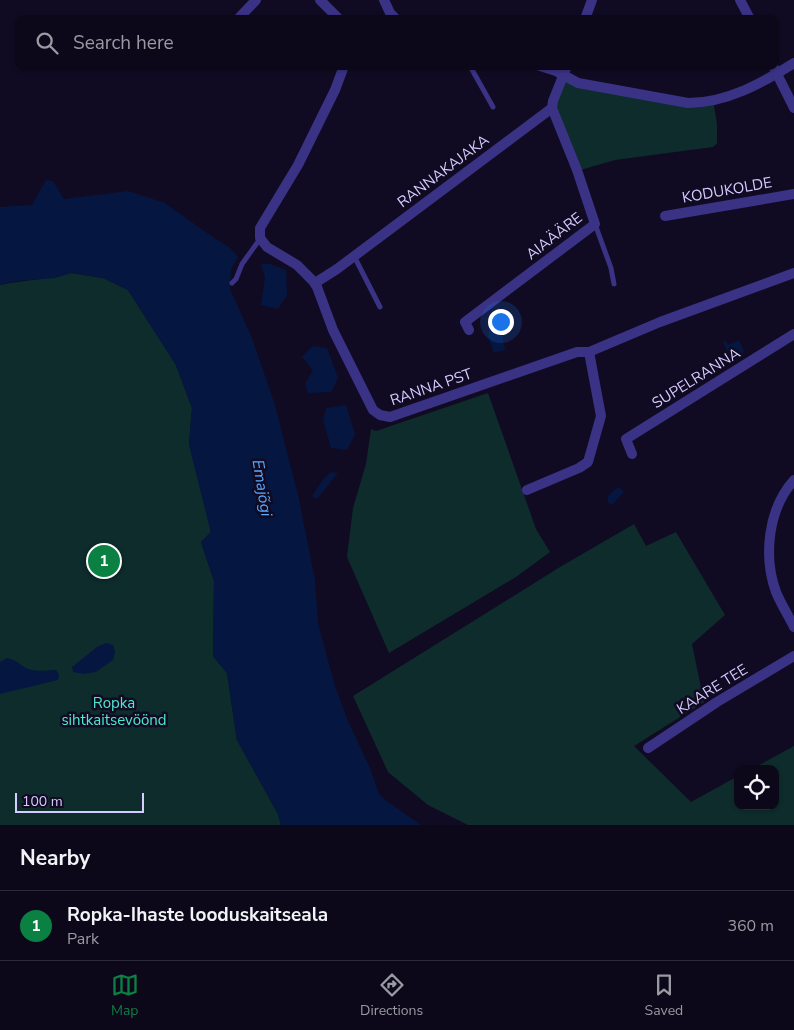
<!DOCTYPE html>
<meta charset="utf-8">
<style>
:root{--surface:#0c081a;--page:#151123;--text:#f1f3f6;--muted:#9a9aa2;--line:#2c2939;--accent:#0b8043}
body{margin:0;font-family:"Nunito Sans",sans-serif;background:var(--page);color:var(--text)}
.controls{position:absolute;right:15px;bottom:15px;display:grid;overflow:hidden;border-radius:10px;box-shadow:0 1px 4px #0004}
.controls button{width:45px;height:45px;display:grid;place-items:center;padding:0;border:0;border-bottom:1px solid var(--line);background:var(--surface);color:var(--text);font:25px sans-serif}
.scale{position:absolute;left:15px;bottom:12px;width:129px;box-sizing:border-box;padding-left:5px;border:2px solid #d5ccff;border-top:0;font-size:14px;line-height:18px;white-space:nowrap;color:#d5ccff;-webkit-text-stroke:4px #100b22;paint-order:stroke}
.you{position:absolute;left:500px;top:321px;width:18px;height:18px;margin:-12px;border:4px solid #fff;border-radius:50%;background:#1a73e8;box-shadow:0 0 0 8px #1a73e833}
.badge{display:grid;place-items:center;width:32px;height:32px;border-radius:50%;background:var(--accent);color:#fff;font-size:16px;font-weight:700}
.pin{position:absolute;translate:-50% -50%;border:2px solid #fff;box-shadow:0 1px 5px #0006}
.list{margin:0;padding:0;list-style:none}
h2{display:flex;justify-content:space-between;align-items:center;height:65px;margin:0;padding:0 20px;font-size:21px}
h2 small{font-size:16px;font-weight:400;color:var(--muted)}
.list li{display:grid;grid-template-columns:32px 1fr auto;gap:15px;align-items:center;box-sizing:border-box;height:70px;padding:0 20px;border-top:1px solid var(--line)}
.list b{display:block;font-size:19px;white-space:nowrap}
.list p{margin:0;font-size:16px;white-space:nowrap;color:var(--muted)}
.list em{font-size:16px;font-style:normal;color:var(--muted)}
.icon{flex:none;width:28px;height:28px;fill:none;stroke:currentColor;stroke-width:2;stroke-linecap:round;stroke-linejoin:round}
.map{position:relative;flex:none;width:794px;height:825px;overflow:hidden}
.search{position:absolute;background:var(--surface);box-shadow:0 1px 4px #0004;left:15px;right:15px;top:15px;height:55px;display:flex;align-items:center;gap:12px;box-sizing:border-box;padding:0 18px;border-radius:10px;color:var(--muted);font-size:19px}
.sheet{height:135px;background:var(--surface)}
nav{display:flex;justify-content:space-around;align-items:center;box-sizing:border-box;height:70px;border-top:1px solid var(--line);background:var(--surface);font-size:14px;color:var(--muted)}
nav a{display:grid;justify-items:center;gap:2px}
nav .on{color:var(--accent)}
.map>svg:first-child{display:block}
.green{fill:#0e2c2c}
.water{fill:#051741}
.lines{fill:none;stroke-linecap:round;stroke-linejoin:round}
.lane{stroke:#3a3285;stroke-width:5}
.street{stroke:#3a3285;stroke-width:10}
.labels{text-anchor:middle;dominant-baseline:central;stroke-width:5;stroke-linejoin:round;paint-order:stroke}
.street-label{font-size:15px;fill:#d5ccff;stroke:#100b22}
.park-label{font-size:15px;fill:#4deacc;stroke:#100b22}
.water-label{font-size:16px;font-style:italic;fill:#5aa9ff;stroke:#100b22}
</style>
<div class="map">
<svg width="794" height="825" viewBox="0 0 794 825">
<rect width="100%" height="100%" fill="#100b22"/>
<g class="green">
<path d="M 561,79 L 641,98 L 713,100 L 717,124 L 717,143 L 713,147 L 615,160 L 577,171 L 552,107 Z"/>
<path d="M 71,273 L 103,278 L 128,290 L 176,365 L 192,408 L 189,444 L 211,532 L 201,542 L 214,581 L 213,656 L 227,673 L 237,740 L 278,814 L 281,825 L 0,825 L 0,285 C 23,280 47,280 71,273 Z"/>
<path d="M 488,393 L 536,529 L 550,552 L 516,577 L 389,653 L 347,557 L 353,508 L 366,464 L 371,429 L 376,431 Z"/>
<path d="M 634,524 L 646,546 L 676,532 L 725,615 L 692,644 L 704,702 L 634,746 L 691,802 L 738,776 L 738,806 L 775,806 L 775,769 L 752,769 L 794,746 L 794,825 L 468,825 L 428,805 L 388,772 L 353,696 L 560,567 Z"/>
</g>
<g class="water">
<path d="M 46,180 L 53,181 L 64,199 L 128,191 L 165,203 L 207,233 L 230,248 L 238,257 L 231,269 L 230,289 L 252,338 L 275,405 L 299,499 L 315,580 L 318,623 L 335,686 L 348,721 L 370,768 L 379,794 L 388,802 L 421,825 L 281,825 L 278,814 L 237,740 L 227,673 L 213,656 L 214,581 L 201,542 L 211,532 L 189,444 L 192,408 L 176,365 L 128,290 L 103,278 L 71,273 L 55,278 L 16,281 L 0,285 L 0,207 L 32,205 Z"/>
<path d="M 261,264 L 270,264 L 286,270 L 287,295 L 278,309 L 261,305 L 265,277 Z"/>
<path d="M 498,327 L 501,328 L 505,350 L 494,353 L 488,336 L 489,330 Z"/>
<path d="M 724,339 L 728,345 L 739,340 L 744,351 L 742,356 L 736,360 L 731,358 L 724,344 Z"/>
<path d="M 313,346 L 327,348 L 338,378 L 331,392 L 308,393 L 305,384 L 313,370 L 302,357 Z"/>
<path d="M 346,405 L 355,434 L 347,450 L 331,448 L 323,419 L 326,408 Z"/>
<path d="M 331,472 L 338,473 L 317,499 L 312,496 L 322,481 Z"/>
<path d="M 618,487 L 623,490 L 623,493 L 613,504 L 608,503 L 608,496 Z"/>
<path d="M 106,643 L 113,645 L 115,652 L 113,660 L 96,672 L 84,674 L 73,672 L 72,667 L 97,647 Z"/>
<path d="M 7,658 C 17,661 16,661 24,667 C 33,673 47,670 56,670 L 59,674 L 58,680 L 0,694 L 0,662 Z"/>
</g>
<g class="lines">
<g class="lane">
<path d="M 470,66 L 493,107"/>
<path d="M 595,224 L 611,268 L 614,284"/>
<path d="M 354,256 L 380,307"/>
<path d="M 232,283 L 236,279 L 242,264 L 260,239"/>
</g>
<g class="street">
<path d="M 320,0 L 339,19"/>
<path d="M 384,0 L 390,13 L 396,19"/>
<path d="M 740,0 L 750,19"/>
<path d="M 238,19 L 256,0"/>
<path d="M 585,19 L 592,0"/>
<path d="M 344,66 L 335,90 L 298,165 L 260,228 L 260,238 L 267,247 L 297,265 L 313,281 L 317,287 L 333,330 L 373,410 L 380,415 L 390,417 L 577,352 L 589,352 L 660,322 L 794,273"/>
<path d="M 540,66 L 556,71 L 578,83 L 688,103 C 727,103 762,83 794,63"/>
<path d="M 773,66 L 794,108"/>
<path d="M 665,216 L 794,194"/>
<path d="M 315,283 L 337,269 L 552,108 L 553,101 L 567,66"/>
<path d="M 469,330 L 465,322 L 595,224 L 577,170 L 552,108"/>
<path d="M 632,454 L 626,439 L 794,334"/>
<path d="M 794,480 C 768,509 763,556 776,592 C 781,604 788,615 794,627"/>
<path d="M 527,490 L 579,468 L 588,462 L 601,416 L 589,352"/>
<path d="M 648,748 L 717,702 L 794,656"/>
</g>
</g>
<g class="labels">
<g class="street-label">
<text transform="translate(443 171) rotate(-37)">RANNAKAJAKA</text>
<text transform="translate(727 190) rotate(-10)">KODUKOLDE</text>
<text transform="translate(554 236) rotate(-38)">AIAÄÄRE</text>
<text transform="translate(696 378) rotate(-32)">SUPELRANNA</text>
<text transform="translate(431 387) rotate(-19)">RANNA PST</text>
<text transform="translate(712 689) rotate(-32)">KAARE TEE</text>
</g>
<g class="park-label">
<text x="114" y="703">Ropka<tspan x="114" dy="17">sihtkaitsevöönd</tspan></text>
</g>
<g class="water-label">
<text transform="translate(262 488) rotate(81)">Emajõgi</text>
</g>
</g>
</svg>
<div class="controls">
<button><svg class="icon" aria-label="locate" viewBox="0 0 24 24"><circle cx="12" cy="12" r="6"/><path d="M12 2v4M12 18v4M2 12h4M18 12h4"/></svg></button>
</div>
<div class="scale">100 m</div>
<div class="you"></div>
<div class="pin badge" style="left:104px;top:561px">1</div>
<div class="search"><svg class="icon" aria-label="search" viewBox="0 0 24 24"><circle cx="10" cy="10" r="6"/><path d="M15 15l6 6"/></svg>Search here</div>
</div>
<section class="sheet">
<h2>Nearby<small></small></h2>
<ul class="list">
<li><span class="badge">1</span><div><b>Ropka-Ihaste looduskaitseala</b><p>Park</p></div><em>360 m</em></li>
</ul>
</section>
<nav>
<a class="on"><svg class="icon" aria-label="map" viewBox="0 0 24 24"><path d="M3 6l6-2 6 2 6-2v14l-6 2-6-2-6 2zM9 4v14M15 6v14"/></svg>Map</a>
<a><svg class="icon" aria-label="directions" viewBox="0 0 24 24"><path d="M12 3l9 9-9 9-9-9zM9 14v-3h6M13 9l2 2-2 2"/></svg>Directions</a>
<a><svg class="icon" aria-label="saved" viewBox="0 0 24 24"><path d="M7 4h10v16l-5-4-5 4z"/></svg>Saved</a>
</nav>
